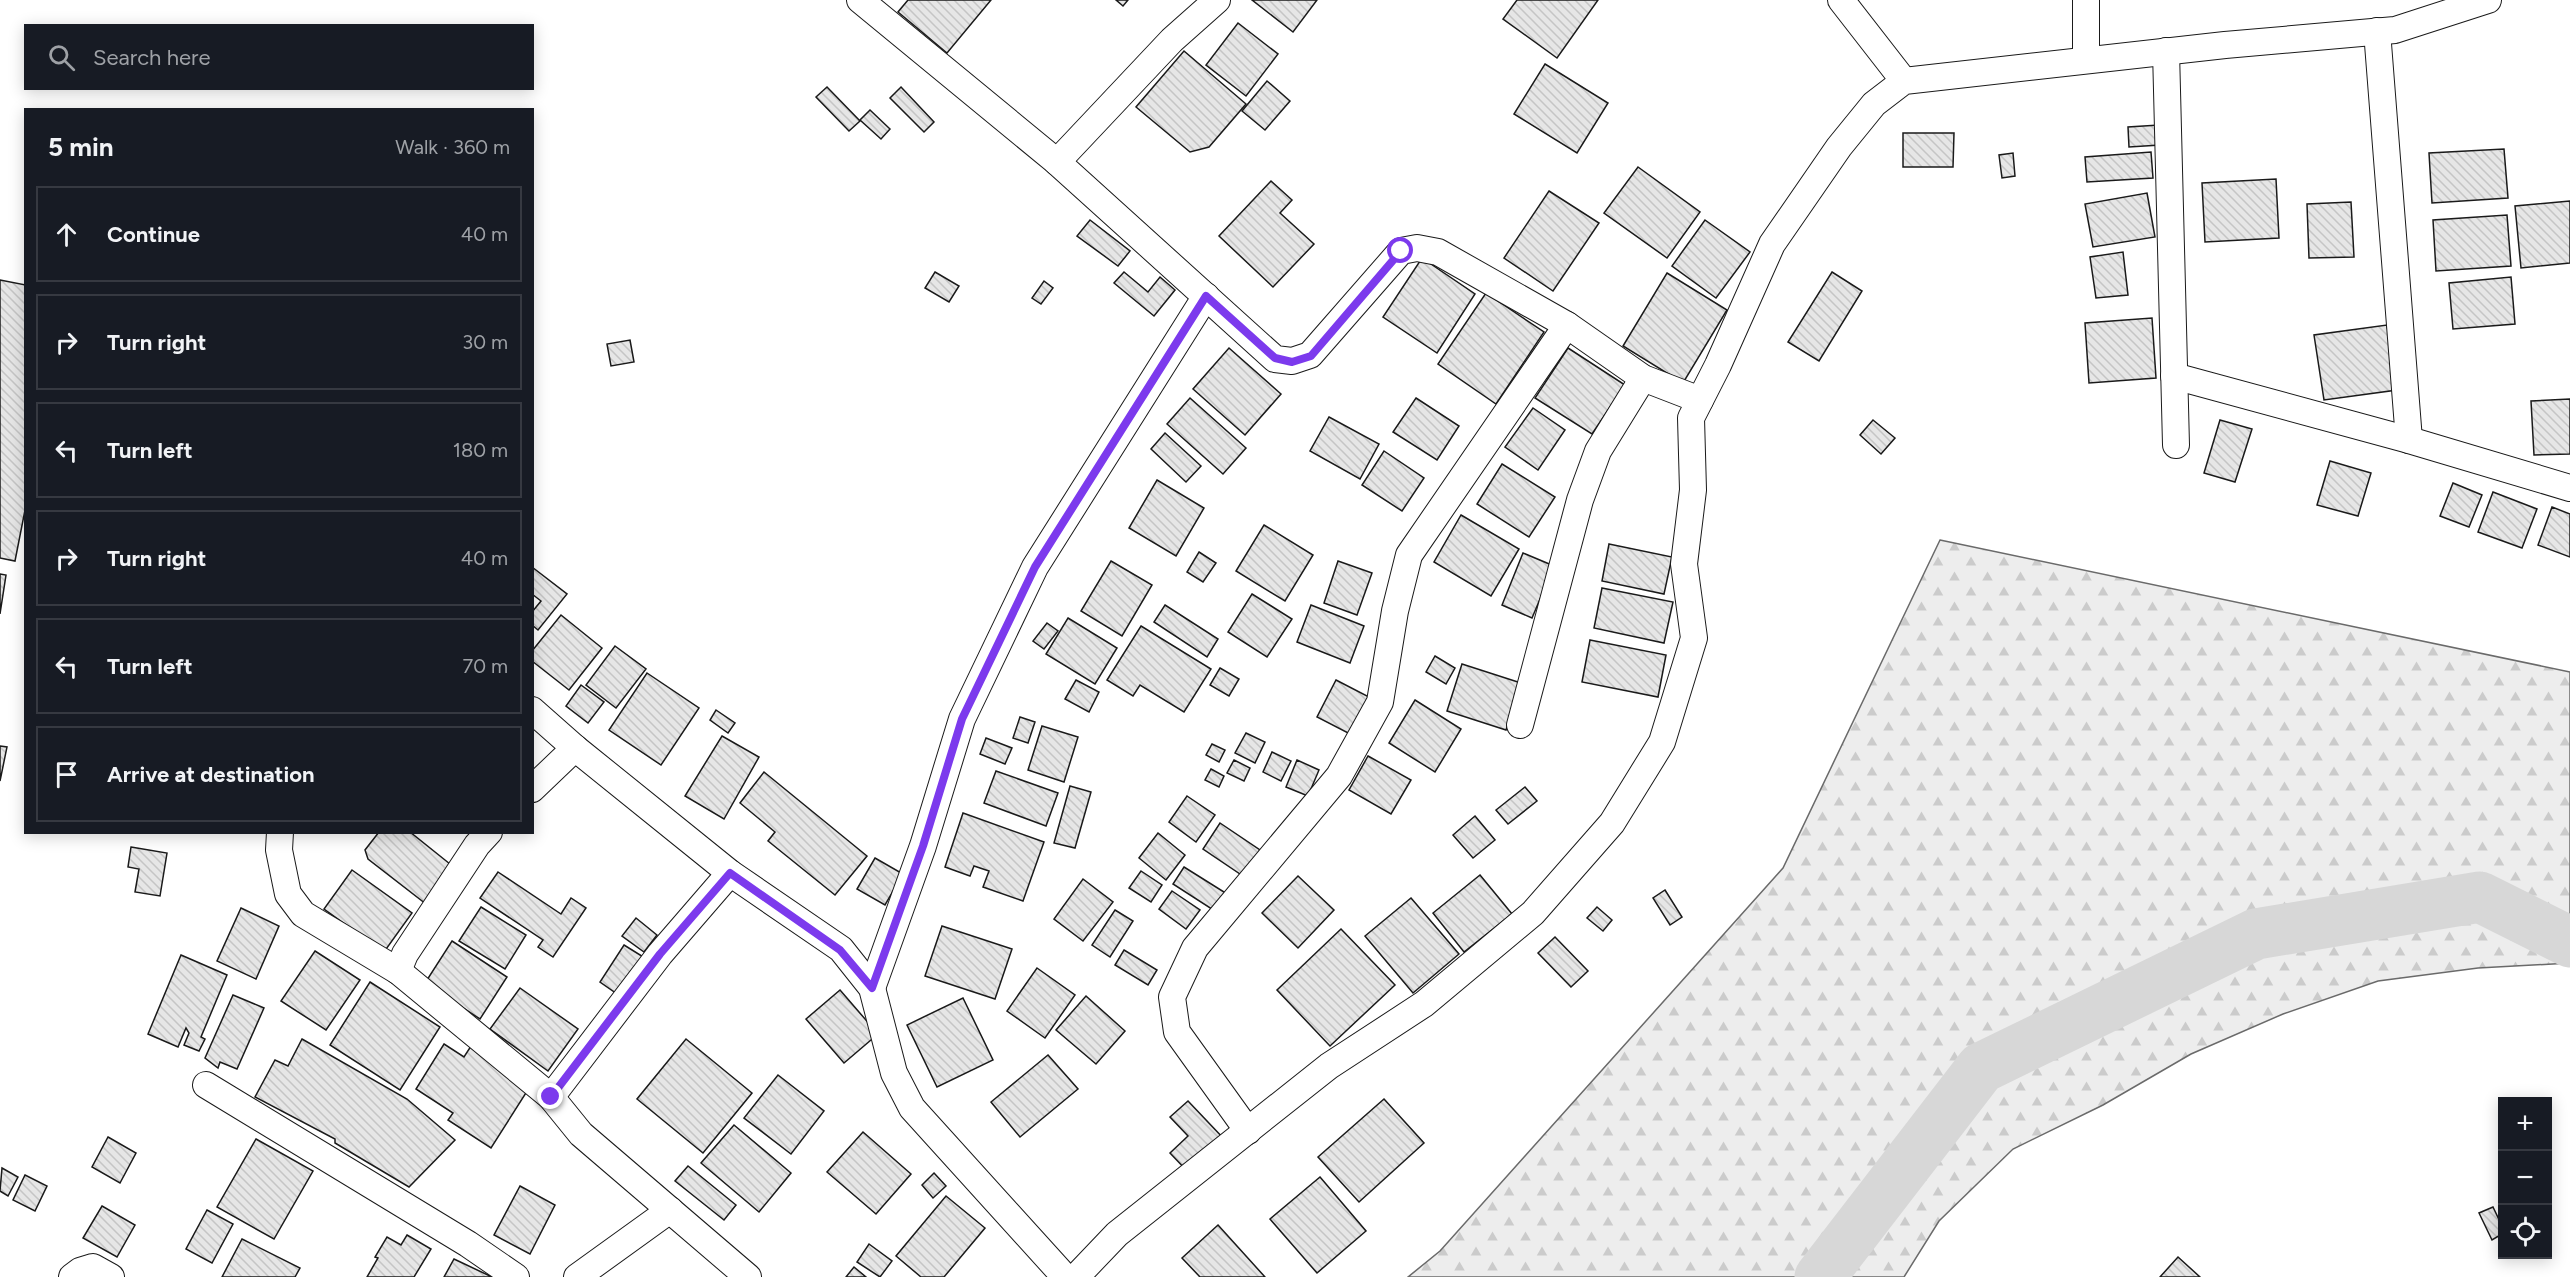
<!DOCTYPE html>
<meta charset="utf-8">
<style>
:root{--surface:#171b24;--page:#242831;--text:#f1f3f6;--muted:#9ea1a6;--line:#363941}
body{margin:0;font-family:Figtree,sans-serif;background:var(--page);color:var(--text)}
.controls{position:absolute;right:18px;bottom:18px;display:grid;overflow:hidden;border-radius:0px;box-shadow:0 3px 15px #0003}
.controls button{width:54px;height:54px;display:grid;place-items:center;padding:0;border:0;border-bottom:2px solid var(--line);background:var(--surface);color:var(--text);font:30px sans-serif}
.stop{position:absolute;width:18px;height:18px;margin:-14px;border:4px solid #7c3aed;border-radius:50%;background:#fff}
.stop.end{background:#7c3aed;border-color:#fff;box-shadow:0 2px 6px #0008}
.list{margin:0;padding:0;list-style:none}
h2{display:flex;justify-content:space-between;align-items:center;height:78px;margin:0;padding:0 24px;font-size:26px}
h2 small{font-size:20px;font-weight:400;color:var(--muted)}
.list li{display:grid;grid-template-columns:39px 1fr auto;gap:18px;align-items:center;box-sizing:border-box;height:96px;margin:0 12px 12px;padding:0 12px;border:2px solid var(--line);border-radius:0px}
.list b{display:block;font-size:22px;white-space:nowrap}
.list em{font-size:20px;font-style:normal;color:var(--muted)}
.icon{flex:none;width:33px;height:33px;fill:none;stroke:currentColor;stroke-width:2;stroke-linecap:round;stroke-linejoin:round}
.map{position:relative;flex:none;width:2570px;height:1277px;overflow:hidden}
.search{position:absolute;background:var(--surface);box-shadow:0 3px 15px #0003;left:24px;top:24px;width:510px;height:66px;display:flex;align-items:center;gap:15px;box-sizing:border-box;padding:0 21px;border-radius:0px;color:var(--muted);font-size:22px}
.panel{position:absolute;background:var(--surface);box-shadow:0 3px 15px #0003;left:24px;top:108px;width:510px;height:726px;border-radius:0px}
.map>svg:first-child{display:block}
.forest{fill:url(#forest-firs);stroke:#6a6a6a;stroke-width:1.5}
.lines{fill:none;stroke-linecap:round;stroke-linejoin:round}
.river{stroke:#d7d7d7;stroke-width:51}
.building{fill:url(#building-back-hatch);stroke:#1a1a1a;stroke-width:1.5}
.minor-casing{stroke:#1a1a1a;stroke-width:28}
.minor{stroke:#fff;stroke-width:26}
.route{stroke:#7c3aed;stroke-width:8}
</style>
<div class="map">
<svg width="2570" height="1277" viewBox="0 0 2570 1277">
<defs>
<pattern id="forest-firs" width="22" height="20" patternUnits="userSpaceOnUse" patternTransform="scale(1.5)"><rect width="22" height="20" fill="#ededed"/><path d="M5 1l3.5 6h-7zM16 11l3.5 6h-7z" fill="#cbcbcb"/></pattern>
<pattern id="building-back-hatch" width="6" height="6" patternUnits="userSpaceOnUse" patternTransform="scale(1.5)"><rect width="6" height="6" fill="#e6e6e6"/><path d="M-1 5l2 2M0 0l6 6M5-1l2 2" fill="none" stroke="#c5c5c5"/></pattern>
</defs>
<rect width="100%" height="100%" fill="#fff"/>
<path class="forest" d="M 1940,540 L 2570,672 L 2570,963 L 2478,968 L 2378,981 L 2283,1014 L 2191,1054 L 2103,1105 L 2013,1149 L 1939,1221 L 1904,1277 L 1408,1277 L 1440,1251 L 1783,868 Z"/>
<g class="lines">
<path class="river" d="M 1820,1277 L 1981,1068 L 2256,934 L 2480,897 L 2570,942"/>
</g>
<g class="building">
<path d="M 908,0 L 991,0 L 947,53 L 898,12 Z"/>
<path d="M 1116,0 L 1128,0 L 1123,6 Z"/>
<path d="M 1252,0 L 1317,0 L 1293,32 Z"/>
<path d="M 1517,0 L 1598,0 L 1557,58 L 1503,19 Z"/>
<path d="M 1238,23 L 1278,54 L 1246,96 L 1206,65 Z"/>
<path d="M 1184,51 L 1246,104 L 1209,147 L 1190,152 L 1136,107 Z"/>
<path d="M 1545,64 L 1608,103 L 1577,153 L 1514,114 Z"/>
<path d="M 1267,81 L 1290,101 L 1265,130 L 1242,111 Z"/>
<path d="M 827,87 L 860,121 L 849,131 L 816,97 Z"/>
<path d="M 901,87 L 934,122 L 924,132 L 890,98 Z"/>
<path d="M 870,110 L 890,129 L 881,139 L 860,120 Z"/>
<path d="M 2159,125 L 2160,145 L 2129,147 L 2128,127 Z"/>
<path d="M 1903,133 L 1954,133 L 1953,167 L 1903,167 Z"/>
<path d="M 2504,149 L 2508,198 L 2432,203 L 2429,153 Z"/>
<path d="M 2151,152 L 2153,178 L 2087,182 L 2085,157 Z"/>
<path d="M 2013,153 L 2015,176 L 2002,178 L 1999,155 Z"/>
<path d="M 1638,167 L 1700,212 L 1667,258 L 1604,213 Z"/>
<path d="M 2276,179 L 2279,238 L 2205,242 L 2202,183 Z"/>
<path d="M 1271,181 L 1292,200 L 1280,213 L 1314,244 L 1273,287 L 1219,236 Z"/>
<path d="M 1549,191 L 1599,223 L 1553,291 L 1504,258 Z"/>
<path d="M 2147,193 L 2155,237 L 2093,247 L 2085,204 Z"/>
<path d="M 2570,201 L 2570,263 L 2521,268 L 2515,206 Z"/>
<path d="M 2351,202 L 2354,257 L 2309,258 L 2307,204 Z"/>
<path d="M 2507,215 L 2511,266 L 2436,271 L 2433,220 Z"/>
<path d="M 1090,220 L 1130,251 L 1118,266 L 1077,236 Z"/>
<path d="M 1705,220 L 1750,252 L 1716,298 L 1672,266 Z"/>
<path d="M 2123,252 L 2128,295 L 2096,298 L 2090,257 Z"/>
<path d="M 1422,258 L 1475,294 L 1437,353 L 1383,317 Z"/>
<path d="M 935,272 L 959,286 L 949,302 L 925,288 Z"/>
<path d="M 1124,272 L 1148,292 L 1160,277 L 1175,290 L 1154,316 L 1114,283 Z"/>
<path d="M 1832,272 L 1862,291 L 1819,361 L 1788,342 Z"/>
<path d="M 1667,273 L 1727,310 L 1683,383 L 1623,346 Z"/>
<path d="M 2511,277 L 2515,324 L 2453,329 L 2449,283 Z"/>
<path d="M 0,280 L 26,285 L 26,505 L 15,561 L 0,558 Z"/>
<path d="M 1044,281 L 1053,288 L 1041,304 L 1032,298 Z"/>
<path d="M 1486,293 L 1544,332 L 1496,404 L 1438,364 Z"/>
<path d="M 2152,318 L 2156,378 L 2089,383 L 2085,323 Z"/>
<path d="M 2387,325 L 2397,390 L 2324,400 L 2314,335 Z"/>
<path d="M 630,340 L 634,362 L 611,366 L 607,344 Z"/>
<path d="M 1229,348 L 1281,394 L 1245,435 L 1193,389 Z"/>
<path d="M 1568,348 L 1625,385 L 1592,434 L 1535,398 Z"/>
<path d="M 1190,398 L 1246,448 L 1223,474 L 1167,424 Z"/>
<path d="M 1416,398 L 1459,426 L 1437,460 L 1393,432 Z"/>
<path d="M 2570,399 L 2570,454 L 2534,455 L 2531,401 Z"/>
<path d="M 1533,408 L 1565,430 L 1538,470 L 1505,447 Z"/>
<path d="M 1329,417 L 1379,444 L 1360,479 L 1310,451 Z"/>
<path d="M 1873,420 L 1895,438 L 1881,454 L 1860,435 Z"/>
<path d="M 2220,420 L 2252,429 L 2235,482 L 2204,473 Z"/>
<path d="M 1165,433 L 1201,466 L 1186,482 L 1151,449 Z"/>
<path d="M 1384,451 L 1424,478 L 1402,511 L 1362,485 Z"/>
<path d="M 2330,461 L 2371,473 L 2358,516 L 2317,505 Z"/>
<path d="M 1502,464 L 1555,497 L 1529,537 L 1477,504 Z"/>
<path d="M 1157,480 L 1204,508 L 1176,556 L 1129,528 Z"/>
<path d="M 2453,483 L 2482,495 L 2469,527 L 2440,516 Z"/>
<path d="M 2493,492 L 2537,509 L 2522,548 L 2478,532 Z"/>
<path d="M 2552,507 L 2570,514 L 2570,557 L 2538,545 Z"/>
<path d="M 1461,515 L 1519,549 L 1491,596 L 1434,562 Z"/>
<path d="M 1264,525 L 1313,555 L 1285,601 L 1236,571 Z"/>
<path d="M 1609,544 L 1672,557 L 1664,594 L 1602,581 Z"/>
<path d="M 1199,552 L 1216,563 L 1203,582 L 1187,572 Z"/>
<path d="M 1523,553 L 1554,566 L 1532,618 L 1502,605 Z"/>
<path d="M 1111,561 L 1152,585 L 1122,636 L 1081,611 Z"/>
<path d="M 1338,561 L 1372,573 L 1357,615 L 1324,603 Z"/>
<path d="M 532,567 L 567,594 L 538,630 L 532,625 L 532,612 L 541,601 L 532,594 Z"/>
<path d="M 0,574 L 6,575 L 0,614 Z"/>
<path d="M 1602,588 L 1673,602 L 1664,643 L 1594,628 Z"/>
<path d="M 1252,594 L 1292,619 L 1267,657 L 1228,632 Z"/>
<path d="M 1165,605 L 1218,639 L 1207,657 L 1154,622 Z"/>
<path d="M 1311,605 L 1364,626 L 1350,663 L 1297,642 Z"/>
<path d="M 561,615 L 602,648 L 569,690 L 532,661 L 532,651 Z"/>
<path d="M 1068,618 L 1117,648 L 1095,684 L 1046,654 Z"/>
<path d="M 1047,623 L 1058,631 L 1044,649 L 1033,641 Z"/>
<path d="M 1141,626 L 1211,669 L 1184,712 L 1140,685 L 1133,696 L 1107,680 Z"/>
<path d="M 1590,640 L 1666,655 L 1658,697 L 1582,682 Z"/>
<path d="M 615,646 L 646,669 L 616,708 L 586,685 Z"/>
<path d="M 1435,656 L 1455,668 L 1446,684 L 1426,672 Z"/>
<path d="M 1462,664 L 1521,683 L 1506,730 L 1447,711 Z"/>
<path d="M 1220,668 L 1239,679 L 1229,696 L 1210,685 Z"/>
<path d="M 647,673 L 699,708 L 661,765 L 609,730 Z"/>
<path d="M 1076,680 L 1099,692 L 1089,712 L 1065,699 Z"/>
<path d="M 1336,680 L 1371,698 L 1352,735 L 1317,717 Z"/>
<path d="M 581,685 L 604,702 L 588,723 L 566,706 Z"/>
<path d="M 1415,700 L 1461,729 L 1435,772 L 1389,743 Z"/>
<path d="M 716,710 L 735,723 L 728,733 L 710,720 Z"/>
<path d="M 1020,717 L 1035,722 L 1028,743 L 1013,738 Z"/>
<path d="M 1042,726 L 1078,737 L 1064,782 L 1028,770 Z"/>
<path d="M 1246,733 L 1265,742 L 1255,763 L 1235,753 Z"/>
<path d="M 722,736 L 759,757 L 724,819 L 685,796 Z"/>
<path d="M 986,738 L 1012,748 L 1005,764 L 980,754 Z"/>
<path d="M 1212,744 L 1225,750 L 1219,762 L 1206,755 Z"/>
<path d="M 0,746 L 7,747 L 0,781 Z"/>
<path d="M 1272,752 L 1291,761 L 1281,781 L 1263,772 Z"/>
<path d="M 1368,756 L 1411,780 L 1391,814 L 1349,790 Z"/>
<path d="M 1234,760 L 1250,768 L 1244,781 L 1227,773 Z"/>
<path d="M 1297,760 L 1319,770 L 1308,796 L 1286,787 Z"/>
<path d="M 1211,769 L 1224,776 L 1219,787 L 1205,780 Z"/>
<path d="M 996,771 L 1058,793 L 1046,826 L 984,803 Z"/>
<path d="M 764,772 L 867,856 L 835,895 L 768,841 L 775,832 L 740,803 Z"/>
<path d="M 1070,786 L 1091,792 L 1075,848 L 1054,843 Z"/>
<path d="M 1525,787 L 1537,801 L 1508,824 L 1496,810 Z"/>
<path d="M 1187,796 L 1215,815 L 1196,842 L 1169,822 Z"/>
<path d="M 963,813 L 1044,842 L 1023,901 L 983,887 L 989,871 L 974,866 L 970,876 L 945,867 Z"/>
<path d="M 1475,816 L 1495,840 L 1473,858 L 1453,835 Z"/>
<path d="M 1220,823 L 1260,850 L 1243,876 L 1203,849 Z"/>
<path d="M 379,832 L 410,832 L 455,868 L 426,904 L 368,859 L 365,850 Z"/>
<path d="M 1158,833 L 1185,855 L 1166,880 L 1139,858 Z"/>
<path d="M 131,847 L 167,853 L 160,896 L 135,892 L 139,869 L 128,867 Z"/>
<path d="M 875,858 L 903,874 L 885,905 L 857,889 Z"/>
<path d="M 1184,867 L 1232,897 L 1221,915 L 1173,884 Z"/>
<path d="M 352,870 L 412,913 L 384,952 L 324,909 Z"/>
<path d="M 1141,871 L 1162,885 L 1151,902 L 1129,888 Z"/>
<path d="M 498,872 L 561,914 L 571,898 L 586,908 L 553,957 L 538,947 L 543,940 L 480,898 Z"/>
<path d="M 1480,875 L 1512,914 L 1464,952 L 1433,913 Z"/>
<path d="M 1298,876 L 1334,910 L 1298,948 L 1262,913 Z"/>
<path d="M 1083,879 L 1113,902 L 1083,941 L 1054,919 Z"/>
<path d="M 1665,890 L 1682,917 L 1670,925 L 1653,898 Z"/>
<path d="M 1172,891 L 1200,910 L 1186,929 L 1159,909 Z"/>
<path d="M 1411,898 L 1459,954 L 1413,993 L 1365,936 Z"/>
<path d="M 481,907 L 526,935 L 505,969 L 459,941 Z"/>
<path d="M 1597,907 L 1612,920 L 1603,931 L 1587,918 Z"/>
<path d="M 241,908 L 279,926 L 256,979 L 217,961 Z"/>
<path d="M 1115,910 L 1133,921 L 1110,957 L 1092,945 Z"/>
<path d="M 636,918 L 657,935 L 644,952 L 622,936 Z"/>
<path d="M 942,926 L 1012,949 L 995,999 L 925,976 Z"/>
<path d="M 1341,929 L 1395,985 L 1330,1046 L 1277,990 Z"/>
<path d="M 1555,937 L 1588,971 L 1571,987 L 1538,953 Z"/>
<path d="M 452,941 L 507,977 L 480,1019 L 425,983 Z"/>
<path d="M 624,945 L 645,958 L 620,996 L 600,982 Z"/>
<path d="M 1124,950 L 1157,970 L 1148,985 L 1115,965 Z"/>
<path d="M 315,951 L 360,980 L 326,1030 L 281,1001 Z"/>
<path d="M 181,955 L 227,975 L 201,1037 L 205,1039 L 199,1051 L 184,1045 L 189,1033 L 186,1028 L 178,1047 L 148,1034 Z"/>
<path d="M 1037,968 L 1075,995 L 1045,1038 L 1007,1011 Z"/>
<path d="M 370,982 L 440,1027 L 400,1090 L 330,1045 Z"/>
<path d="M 520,988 L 578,1029 L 548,1071 L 490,1029 Z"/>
<path d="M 840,990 L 878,1034 L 844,1063 L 806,1019 Z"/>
<path d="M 233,995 L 264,1008 L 237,1069 L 220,1062 L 218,1068 L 205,1058 Z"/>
<path d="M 1086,996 L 1125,1031 L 1096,1064 L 1056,1030 Z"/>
<path d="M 963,998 L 993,1060 L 937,1087 L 907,1025 Z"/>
<path d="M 302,1039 L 407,1099 L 455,1140 L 409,1187 L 335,1143 L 335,1139 L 255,1097 L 275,1060 L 288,1066 Z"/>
<path d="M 686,1039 L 752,1093 L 703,1153 L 637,1099 Z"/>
<path d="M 444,1044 L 464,1057 L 471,1046 L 531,1085 L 491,1148 L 448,1120 L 453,1113 L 416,1089 Z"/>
<path d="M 1048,1055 L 1078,1089 L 1020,1137 L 991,1102 Z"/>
<path d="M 778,1075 L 824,1111 L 791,1154 L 744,1118 Z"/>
<path d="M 1384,1099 L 1424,1143 L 1359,1202 L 1318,1157 Z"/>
<path d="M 1188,1101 L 1225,1140 L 1189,1173 L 1170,1153 L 1188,1136 L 1170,1117 Z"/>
<path d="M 734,1125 L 791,1173 L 759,1212 L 701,1163 Z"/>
<path d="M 863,1132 L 911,1174 L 876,1214 L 827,1172 Z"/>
<path d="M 108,1137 L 136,1153 L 120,1183 L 92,1167 Z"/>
<path d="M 256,1139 L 313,1171 L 274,1239 L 217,1207 Z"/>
<path d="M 688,1166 L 736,1205 L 724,1220 L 675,1181 Z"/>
<path d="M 2,1168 L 18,1177 L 8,1196 L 0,1191 Z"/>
<path d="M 934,1173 L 946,1186 L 933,1198 L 922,1185 Z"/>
<path d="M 25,1175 L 47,1186 L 35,1211 L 13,1200 Z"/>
<path d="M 1320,1177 L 1366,1231 L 1317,1273 L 1270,1219 Z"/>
<path d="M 520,1186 L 555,1205 L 530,1254 L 494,1235 Z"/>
<path d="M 946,1196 L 985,1228 L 944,1277 L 921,1277 L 896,1256 Z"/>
<path d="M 102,1206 L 135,1225 L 117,1257 L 83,1238 Z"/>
<path d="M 2493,1207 L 2502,1226 L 2502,1234 L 2492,1240 L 2479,1213 Z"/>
<path d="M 207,1210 L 233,1224 L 212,1263 L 186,1249 Z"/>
<path d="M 1218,1225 L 1265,1277 L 1200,1277 L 1182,1258 Z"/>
<path d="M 407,1235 L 431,1249 L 414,1277 L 367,1277 L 378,1258 L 375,1257 L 387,1237 L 401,1245 Z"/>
<path d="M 242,1239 L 300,1268 L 295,1277 L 222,1277 Z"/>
<path d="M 869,1244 L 892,1261 L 880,1277 L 857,1262 Z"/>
<path d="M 2178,1257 L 2200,1277 L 2160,1277 Z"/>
<path d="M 454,1259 L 492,1277 L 444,1277 Z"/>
<path d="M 854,1267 L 866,1277 L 846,1277 Z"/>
</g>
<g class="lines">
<defs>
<g id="minor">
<path d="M 860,0 L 1057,162 L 1275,359 L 1292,361 L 1310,355 L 1401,251 L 1417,248 L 1438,252 L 1567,325 L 1643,378 L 1700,400"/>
<path d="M 1841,0 L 1904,81"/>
<path d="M 2086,0 L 2086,60"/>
<path d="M 2377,31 L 2409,440"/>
<path d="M 2166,51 L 2176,445"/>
<path d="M 1057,162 L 1172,40 L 1217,0"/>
<path d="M 2174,376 L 2409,440 L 2570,488"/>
<path d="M 532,710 L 575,748 L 730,873 L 841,949 L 872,988 L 894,1073 L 912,1108 L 1065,1277"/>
<path d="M 1520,725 L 1580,500 L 1598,451 L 1643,378"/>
<path d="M 532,789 L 575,748"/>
<path d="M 280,832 L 279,850 L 288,894 L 303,914 L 398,971 L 551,1097 L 581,1134 L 748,1277"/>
<path d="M 398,971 L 405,954 L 477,845 L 489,832"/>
<path d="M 872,988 L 923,846 L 962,719 L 1035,567 L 1206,296"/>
<path d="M 206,1085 L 468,1244 L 516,1277"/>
<path d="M 551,1097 L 660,954 L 730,873"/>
<path d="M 1248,1131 L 1177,1032 L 1172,997 L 1195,948 L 1339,776 L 1380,702 L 1395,611 L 1409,555 L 1567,325"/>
<path d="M 72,1277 L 80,1271 L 93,1267 L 111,1277"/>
<path d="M 577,1277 L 670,1210"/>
<path d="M 1076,1277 L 1117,1234 L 1329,1066 L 1424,1004 L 1533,913 L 1612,823 L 1662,742 L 1694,638 L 1684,564 L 1693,490 L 1691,418 L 1718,365 L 1772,244 L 1839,147 L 1874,104 L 1904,81 L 2225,45 L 2395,30 L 2488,0"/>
</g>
</defs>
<use href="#minor" class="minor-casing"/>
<use href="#minor" class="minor"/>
</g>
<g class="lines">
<path class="route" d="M 551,1097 L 660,954 L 730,873 L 840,950 L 872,988 L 923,846 L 962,719 L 1035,567 L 1206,296 L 1275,358 L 1292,362 L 1311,356 L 1401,251"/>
</g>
</svg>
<div class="controls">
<button>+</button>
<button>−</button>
<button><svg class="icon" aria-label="locate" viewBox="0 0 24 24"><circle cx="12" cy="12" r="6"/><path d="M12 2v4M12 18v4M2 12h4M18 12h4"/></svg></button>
</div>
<div class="stop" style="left:1401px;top:251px"></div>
<div class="stop end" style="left:551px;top:1097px"></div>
<div class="search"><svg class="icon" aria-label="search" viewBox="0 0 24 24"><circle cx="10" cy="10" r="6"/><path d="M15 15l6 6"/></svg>Search here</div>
<section class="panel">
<h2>5 min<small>Walk · 360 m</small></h2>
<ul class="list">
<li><svg class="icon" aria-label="ahead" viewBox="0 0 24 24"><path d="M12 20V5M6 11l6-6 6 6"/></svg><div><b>Continue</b></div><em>40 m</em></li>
<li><svg class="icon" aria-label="right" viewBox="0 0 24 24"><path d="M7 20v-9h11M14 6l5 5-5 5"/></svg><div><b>Turn right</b></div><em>30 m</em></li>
<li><svg class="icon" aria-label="left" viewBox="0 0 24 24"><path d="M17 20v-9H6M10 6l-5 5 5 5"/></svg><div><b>Turn left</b></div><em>180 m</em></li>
<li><svg class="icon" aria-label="right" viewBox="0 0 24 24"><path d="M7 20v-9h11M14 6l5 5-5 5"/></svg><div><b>Turn right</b></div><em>40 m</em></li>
<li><svg class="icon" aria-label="left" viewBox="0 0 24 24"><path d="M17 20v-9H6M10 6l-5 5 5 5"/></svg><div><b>Turn left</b></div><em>70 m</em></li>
<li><svg class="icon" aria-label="arrive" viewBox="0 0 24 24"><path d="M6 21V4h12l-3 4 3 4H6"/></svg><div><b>Arrive at destination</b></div></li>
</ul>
</section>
</div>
